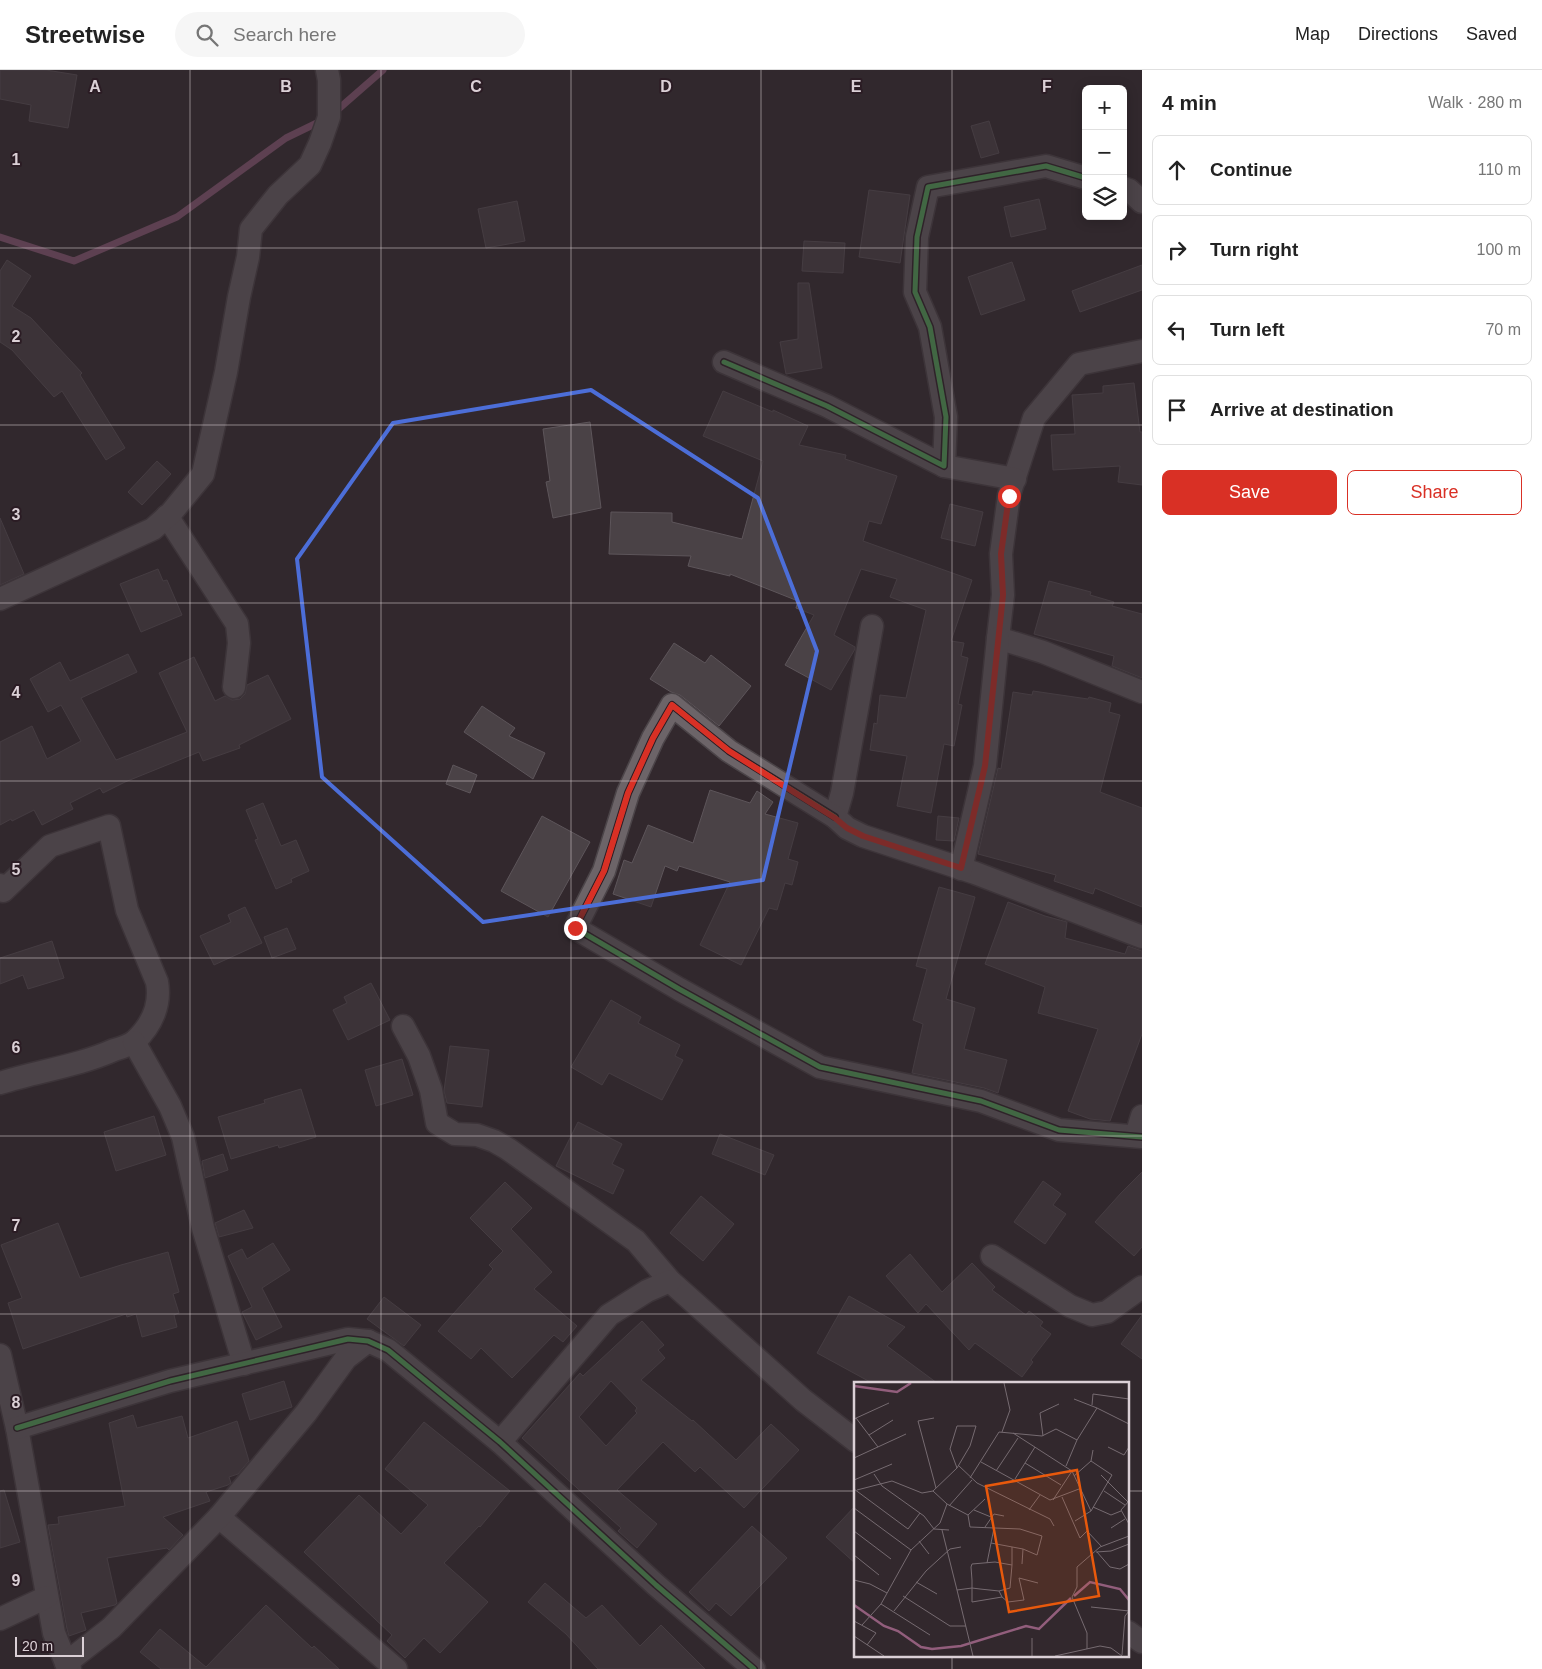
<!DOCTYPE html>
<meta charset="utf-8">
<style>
:root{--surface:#fff;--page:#f6f6f6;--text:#222;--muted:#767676;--line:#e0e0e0;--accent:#d93025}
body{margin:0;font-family:Helvetica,sans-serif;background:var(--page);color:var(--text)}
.controls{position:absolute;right:15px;top:15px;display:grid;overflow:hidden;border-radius:8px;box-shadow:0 2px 12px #0003}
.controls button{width:45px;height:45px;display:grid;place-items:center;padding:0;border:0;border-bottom:1px solid var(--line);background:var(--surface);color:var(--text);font:25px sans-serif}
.scale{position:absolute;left:15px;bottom:12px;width:69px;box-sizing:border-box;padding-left:5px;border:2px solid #dbd0d6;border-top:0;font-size:14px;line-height:18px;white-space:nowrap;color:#dbd0d6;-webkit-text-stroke:4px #2b1c24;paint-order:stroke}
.stop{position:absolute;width:15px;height:15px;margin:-11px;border:4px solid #d93025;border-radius:50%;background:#fff}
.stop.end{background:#d93025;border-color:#fff;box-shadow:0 1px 5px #0008}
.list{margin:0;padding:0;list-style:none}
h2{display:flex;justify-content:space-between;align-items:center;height:65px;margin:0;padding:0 20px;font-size:21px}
h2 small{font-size:16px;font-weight:400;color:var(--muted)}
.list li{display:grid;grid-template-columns:32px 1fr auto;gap:15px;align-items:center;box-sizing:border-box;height:70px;margin:0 10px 10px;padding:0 10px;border:1px solid var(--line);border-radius:8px}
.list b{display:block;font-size:19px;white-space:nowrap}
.list em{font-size:16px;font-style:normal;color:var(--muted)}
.actions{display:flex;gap:10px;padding:15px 20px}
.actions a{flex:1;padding:11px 0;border:1px solid var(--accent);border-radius:8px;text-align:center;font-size:18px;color:var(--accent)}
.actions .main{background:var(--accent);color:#fff}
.icon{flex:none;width:28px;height:28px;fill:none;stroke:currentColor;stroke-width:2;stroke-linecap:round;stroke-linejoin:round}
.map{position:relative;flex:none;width:1142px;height:1599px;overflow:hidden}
header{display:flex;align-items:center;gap:30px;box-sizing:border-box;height:70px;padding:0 25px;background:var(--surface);border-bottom:1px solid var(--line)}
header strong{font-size:24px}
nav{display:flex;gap:28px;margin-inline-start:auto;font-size:18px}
.search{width:350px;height:45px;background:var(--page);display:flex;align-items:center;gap:12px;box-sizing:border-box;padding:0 18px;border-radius:28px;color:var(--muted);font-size:19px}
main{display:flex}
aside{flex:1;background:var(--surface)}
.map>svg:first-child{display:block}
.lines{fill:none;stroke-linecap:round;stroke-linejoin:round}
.stream{stroke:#925e7c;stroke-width:7}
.building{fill:#4a4246;stroke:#5d555a;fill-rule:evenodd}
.minor-casing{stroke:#4b4448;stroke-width:25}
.minor{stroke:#6c6468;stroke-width:22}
.cycleway-casing{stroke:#2b1c24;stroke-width:8}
.cycleway{stroke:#56b35d;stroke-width:5}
.route{stroke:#d93025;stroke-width:6}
.marked{fill:none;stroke:#4c6ed8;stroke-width:4;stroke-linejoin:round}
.grid{fill:none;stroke:#dbd0d6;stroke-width:1;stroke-opacity:0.55}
.inset-river{fill:none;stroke:#925e7c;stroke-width:2.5}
.inset-road{fill:none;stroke:#766b71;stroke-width:1}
.view{fill:#e8590c;fill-opacity:0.15;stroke:#e8590c;stroke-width:2.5}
.inset-edge{fill:none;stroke:#dbd0d6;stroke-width:2.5}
.grid-label{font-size:16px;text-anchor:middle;font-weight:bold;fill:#dbd0d6;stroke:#2b1c24;stroke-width:4;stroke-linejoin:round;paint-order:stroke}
</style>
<header>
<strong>Streetwise</strong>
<div class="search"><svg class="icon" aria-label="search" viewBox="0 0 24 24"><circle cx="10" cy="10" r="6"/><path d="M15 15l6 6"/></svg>Search here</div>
<nav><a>Map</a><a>Directions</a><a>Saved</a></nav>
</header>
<main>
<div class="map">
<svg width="1142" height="1599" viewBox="0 0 1142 1599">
<rect width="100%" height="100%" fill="#32282d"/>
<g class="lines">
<g class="stream">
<path d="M 335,42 L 383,0"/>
<path d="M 0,167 L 74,191 L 177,147 L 286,68 L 321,51"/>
</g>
</g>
<g class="building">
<path d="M 0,0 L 46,0 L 77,5 L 68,58 L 29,51 L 31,35 L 0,29 Z"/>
<path d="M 989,51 L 999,83 L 981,88 L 971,56 Z"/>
<path d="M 869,120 L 910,125 L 900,193 L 859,187 Z"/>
<path d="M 1039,129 L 1046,159 L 1011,167 L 1004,137 Z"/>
<path d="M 517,131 L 525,171 L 486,178 L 478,139 Z"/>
<path d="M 804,171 L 845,173 L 843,203 L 802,201 Z"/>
<path d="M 7,190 L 31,206 L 12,236 L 31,248 L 82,303 L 80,305 L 125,378 L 106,390 L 62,321 L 54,327 L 12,280 L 0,272 L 0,201 Z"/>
<path d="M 1012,192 L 1025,230 L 981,245 L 968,207 Z"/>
<path d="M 1142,195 L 1142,220 L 1080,242 L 1072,221 Z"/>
<path d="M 798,213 L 809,213 L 822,298 L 786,304 L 780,272 L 798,269 Z"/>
<path d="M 1134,313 L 1140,362 L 1142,362 L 1142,415 L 1118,412 L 1120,396 L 1053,400 L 1051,365 L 1075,364 L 1072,325 L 1103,323 L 1103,316 Z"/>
<path d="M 723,321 L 773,342 L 773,340 L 808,356 L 799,375 L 846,385 L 845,389 L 897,406 L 881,454 L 869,451 L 863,471 L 972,510 L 951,571 L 964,573 L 961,586 L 968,588 L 958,634 L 962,635 L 954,676 L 944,674 L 931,743 L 897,736 L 907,686 L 870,680 L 874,653 L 877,654 L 880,625 L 906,628 L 926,540 L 890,527 L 897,509 L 861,499 L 834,565 L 855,577 L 855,579 L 831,620 L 785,595 L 814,545 L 796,538 L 798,531 L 730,504 L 730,506 L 688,496 L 691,486 L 609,484 L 611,442 L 672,443 L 672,452 L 742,469 L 763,391 L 703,366 Z"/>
<path d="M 590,352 L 601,438 L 553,448 L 546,412 L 550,411 L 543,359 Z"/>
<path d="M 157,391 L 171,404 L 142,435 L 128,422 Z"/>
<path d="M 950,434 L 983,442 L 975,476 L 941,468 Z"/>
<path d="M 0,448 L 24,504 L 0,515 Z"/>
<path d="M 158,499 L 163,511 L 167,510 L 182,545 L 141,562 L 120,514 Z"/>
<path d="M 1049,511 L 1091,522 L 1090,525 L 1114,532 L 1112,536 L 1142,544 L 1142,608 L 1112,596 L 1114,586 L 1034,564 Z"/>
<path d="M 674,573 L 705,593 L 711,585 L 751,616 L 719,656 L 680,625 L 671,622 L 650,609 Z"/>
<path d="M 128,584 L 137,602 L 81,628 L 116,690 L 187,662 L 159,603 L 194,587 L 215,631 L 225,626 L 232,630 L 240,629 L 245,624 L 247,615 L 268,605 L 291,649 L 239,675 L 240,678 L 203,691 L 199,682 L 125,712 L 103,723 L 100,718 L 70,733 L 73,739 L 42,755 L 34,740 L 12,751 L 11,749 L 0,755 L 0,672 L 32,656 L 47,689 L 81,671 L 61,635 L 48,642 L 30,609 L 60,592 L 70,611 Z"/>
<path d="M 1033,621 L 1088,629 L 1089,627 L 1111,633 L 1109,642 L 1120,645 L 1100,722 L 1142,738 L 1142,837 L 1095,818 L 1093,824 L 1054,811 L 1056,805 L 978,784 L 998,698 L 1001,699 L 1013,622 L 1032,625 Z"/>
<path d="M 482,636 L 515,658 L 509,666 L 545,683 L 533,709 L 464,662 Z"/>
<path d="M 453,695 L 477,705 L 470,723 L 446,714 Z"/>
<path d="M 710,720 L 750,733 L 757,721 L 773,732 L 765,744 L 798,753 L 788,789 L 798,792 L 792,815 L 785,813 L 777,840 L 769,838 L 741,895 L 700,875 L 730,812 L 679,796 L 677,801 L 665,796 L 651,837 L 613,824 L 624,790 L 632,793 L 648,755 L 693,773 Z"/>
<path d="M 263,733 L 281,776 L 296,770 L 309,801 L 291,809 L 292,812 L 276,819 L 255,770 L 258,769 L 246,740 Z"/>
<path d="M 542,746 L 590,772 L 548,847 L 501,821 Z"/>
<path d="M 938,746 L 959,748 L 954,771 L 936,770 Z"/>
<path d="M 939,817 L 975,827 L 946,929 L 975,938 L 964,979 L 1007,990 L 998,1023 L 984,1018 L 912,1003 L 923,954 L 913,950 L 927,899 L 916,896 Z"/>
<path d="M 1008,832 L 1045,846 L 1067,852 L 1065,868 L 1125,884 L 1128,876 L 1142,881 L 1142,964 L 1110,1051 L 1090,1049 L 1068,1041 L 1098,959 L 1038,943 L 1045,917 L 985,894 Z"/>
<path d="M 245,837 L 262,873 L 214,895 L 200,866 L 231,852 L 228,845 Z"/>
<path d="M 287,858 L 296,879 L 272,888 L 264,867 Z"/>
<path d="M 52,871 L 64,908 L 28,919 L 23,905 L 0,914 L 0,888 Z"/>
<path d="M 371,913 L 390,950 L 348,970 L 333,940 L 347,933 L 344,927 Z"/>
<path d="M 611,930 L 641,947 L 638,953 L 680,975 L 675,986 L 683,990 L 662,1030 L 609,1003 L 602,1015 L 571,997 Z"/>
<path d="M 450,976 L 489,980 L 482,1037 L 447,1033 L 444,1021 Z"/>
<path d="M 402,989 L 413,1025 L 376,1036 L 365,1000 Z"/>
<path d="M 301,1019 L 316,1067 L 279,1078 L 278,1075 L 231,1089 L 218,1047 L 265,1033 L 264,1030 Z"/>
<path d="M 154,1046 L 166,1085 L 116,1101 L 104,1062 Z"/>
<path d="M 578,1052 L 622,1074 L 612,1094 L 624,1100 L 613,1124 L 556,1096 Z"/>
<path d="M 720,1064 L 774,1085 L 765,1105 L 712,1084 Z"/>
<path d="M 223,1084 L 228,1100 L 205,1108 L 202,1091 Z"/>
<path d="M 1142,1102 L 1142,1177 L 1134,1186 L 1095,1152 L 1121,1123 Z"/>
<path d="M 1043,1111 L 1061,1124 L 1053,1135 L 1066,1144 L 1045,1174 L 1014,1152 Z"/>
<path d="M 505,1112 L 532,1138 L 511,1159 L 552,1202 L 534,1219 L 577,1256 L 563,1272 L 554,1265 L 512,1308 L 481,1278 L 471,1289 L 438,1261 L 493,1199 L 489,1195 L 503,1181 L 470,1148 Z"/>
<path d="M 701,1126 L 734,1154 L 703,1191 L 670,1163 Z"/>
<path d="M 244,1140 L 253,1158 L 219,1167 L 215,1153 Z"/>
<path d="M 58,1153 L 80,1208 L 121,1195 L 168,1182 L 179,1222 L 173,1224 L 179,1243 L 174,1245 L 177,1257 L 142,1267 L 136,1244 L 127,1247 L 126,1244 L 23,1279 L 8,1233 L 22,1228 L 1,1175 Z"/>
<path d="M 273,1173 L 290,1200 L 262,1218 L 282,1257 L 256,1270 L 242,1242 L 252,1237 L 228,1186 L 242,1179 L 247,1189 Z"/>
<path d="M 910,1184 L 942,1222 L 972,1193 L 995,1217 L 992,1220 L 1026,1245 L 1029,1241 L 1043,1252 L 1040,1256 L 1051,1264 L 1031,1290 L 1033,1292 L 1022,1307 L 975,1273 L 969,1280 L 926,1234 L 918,1243 L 886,1206 Z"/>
<path d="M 849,1226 L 905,1257 L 887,1276 L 937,1313 L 872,1313 L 817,1283 Z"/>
<path d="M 384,1227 L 421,1255 L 404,1276 L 367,1249 Z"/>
<path d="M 1142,1245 L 1142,1289 L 1121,1274 Z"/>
<path d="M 642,1251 L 664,1275 L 658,1280 L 665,1288 L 641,1310 L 692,1351 L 693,1350 L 736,1390 L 771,1354 L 799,1380 L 744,1438 L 700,1397 L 695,1402 L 663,1372 L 617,1420 L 657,1454 L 637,1478 L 618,1461 L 621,1458 L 522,1368 L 580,1303 L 583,1306 ZM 611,1311 L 637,1338 L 635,1341 L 637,1343 L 606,1376 L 579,1347 Z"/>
<path d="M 284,1311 L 292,1337 L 250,1350 L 242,1324 Z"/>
<path d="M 133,1345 L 137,1358 L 182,1346 L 188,1368 L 237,1351 L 249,1391 L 238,1404 L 229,1407 L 231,1413 L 228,1415 L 206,1422 L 210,1431 L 163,1447 L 183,1465 L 169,1480 L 167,1478 L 107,1488 L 117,1533 L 115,1535 L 81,1543 L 86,1560 L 69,1566 L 67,1559 L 48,1455 L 59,1454 L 58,1447 L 125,1436 L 109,1353 Z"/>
<path d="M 424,1352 L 510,1421 L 480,1457 L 479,1456 L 444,1493 L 488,1532 L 440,1583 L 424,1568 L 405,1588 L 387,1571 L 392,1565 L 304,1482 L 359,1425 L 401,1464 L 428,1435 L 385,1399 Z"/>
<path d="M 4,1420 L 20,1472 L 0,1478 L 0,1421 Z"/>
<path d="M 856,1435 L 856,1494 L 826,1467 Z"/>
<path d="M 752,1456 L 787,1488 L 731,1546 L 716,1533 L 709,1541 L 689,1522 Z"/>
<path d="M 545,1513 L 586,1548 L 602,1535 L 640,1576 L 661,1555 L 705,1599 L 598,1599 L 566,1564 L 528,1532 Z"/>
<path d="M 266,1535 L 312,1578 L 314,1576 L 339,1599 L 161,1599 L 140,1582 L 160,1559 L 206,1597 Z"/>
</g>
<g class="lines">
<defs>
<g id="minor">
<path d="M 1123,118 L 1129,120 L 1142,132"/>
<path d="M 1142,281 L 1079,294 L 1034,348 L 1009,425 L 1001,484 L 1003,525 L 998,568 L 1043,582 L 1142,622"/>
<path d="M 724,292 L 827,336 L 944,396 L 946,347 L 930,257 L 915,222 L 917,167 L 928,117 L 1046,96 L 1086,108"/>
<path d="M 944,396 L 1015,409"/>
<path d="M 167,446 L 237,554 L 239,573 L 234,617"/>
<path d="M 0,529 L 153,459 L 171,443 L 203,404 L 226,302 L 239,227 L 248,187 L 251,159 L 278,125 L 310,95 L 320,73 L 329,47 L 329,10 L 327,0"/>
<path d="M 872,556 L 842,723 L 835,747 L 847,758 L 863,766 L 975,803 L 1142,867"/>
<path d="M 835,747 L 729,681 L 672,635 L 653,668 L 628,723 L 604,801 L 575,858 L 679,919 L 820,997 L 981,1031 L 1059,1060 L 1142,1067"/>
<path d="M 961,799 L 985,696 L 998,568"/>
<path d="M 0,815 L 3,821 L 50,776 L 109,756 L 127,840 L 157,912 C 161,934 152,955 135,971 C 130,975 121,978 114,980 C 78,996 38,1001 0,1013"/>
<path d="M 403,956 L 419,986 L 431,1020 L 437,1053 L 455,1064 L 477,1065 L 494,1071 L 508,1079 L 636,1171 L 670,1211 L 803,1330 L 856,1371"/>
<path d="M 134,972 L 170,1036 L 183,1067 L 203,1158 L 244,1294"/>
<path d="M 1136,1066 L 1142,1046"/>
<path d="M 992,1186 L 1070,1236 L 1092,1245 L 1107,1242 L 1142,1217"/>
<path d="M 0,1285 L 17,1358 L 54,1563 L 66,1593 L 70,1599"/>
<path d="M 17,1358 L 170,1311 L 348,1269 L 368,1271 L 388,1280 L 500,1372 L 656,1515 L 754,1599"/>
<path d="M 500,1372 L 609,1245 L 647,1221 L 670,1211"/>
<path d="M 219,1447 L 396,1599"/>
<path d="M 0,1549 L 47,1527"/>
<path d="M 1128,1562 L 1142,1572"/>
<path d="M 66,1593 L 111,1558 L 219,1447 L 306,1343 L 346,1288 L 368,1271"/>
</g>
</defs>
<use href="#minor" class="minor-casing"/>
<use href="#minor" class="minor"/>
<defs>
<g id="cycleway">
<path d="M 724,292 L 827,336 L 944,396 L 946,347 L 930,257 L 915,222 L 917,167 L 928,117 L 1046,96 L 1086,108"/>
<path d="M 835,747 L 729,681 L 672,635 L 653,668 L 628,723 L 604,801 L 575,858 L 679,919 L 820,997 L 981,1031 L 1059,1060 L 1142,1067"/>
<path d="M 17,1358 L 170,1311 L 348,1269 L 368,1271 L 388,1280 L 500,1372 L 656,1515 L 754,1599"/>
</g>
</defs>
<use href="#cycleway" class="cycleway-casing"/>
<use href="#cycleway" class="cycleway"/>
</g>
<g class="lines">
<path class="route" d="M 575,858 L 604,801 L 628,723 L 653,668 L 672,635 L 729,681 L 835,748 L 847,758 L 863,766 L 961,798 L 985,696 L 1003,525 L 1001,484 L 1009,426"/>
</g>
<path d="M0 0H1142V1599H0ZM 591,320 L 758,428 L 817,581 L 763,810 L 483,852 L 322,707 L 297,489 L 393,353 Z" fill="#32282d" fill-opacity=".55" fill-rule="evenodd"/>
<path class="marked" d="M 591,320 L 758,428 L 817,581 L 763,810 L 483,852 L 322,707 L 297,489 L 393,353 Z"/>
<path class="grid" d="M 190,0 L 190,1599M 381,0 L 381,1599M 571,0 L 571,1599M 761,0 L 761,1599M 952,0 L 952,1313M 0,178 L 1142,178M 0,355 L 1142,355M 0,533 L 1142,533M 0,711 L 1142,711M 0,888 L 1142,888M 0,1066 L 1142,1066M 0,1244 L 1142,1244M 0,1421 L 856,1421M 1128,1421 L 1142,1421M 952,1585 L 952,1599"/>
<g transform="translate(854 1312)">
<rect width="275" height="275" fill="#32282d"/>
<path class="inset-river" d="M 0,4 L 43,10 L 57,1M 220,214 L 236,200 L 266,207 L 275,218M 0,223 L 30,244 L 44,249 L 67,265 L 78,267 L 107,264 L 172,244 L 185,247 L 217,216"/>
<path class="inset-road" d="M 238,23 L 239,12 L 275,17M 243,26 L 275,42M 2,36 L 24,65M 80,36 L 64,39 L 82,106M 0,37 L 35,21M 148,50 L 156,28 L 150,1M 159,51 L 218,89 L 237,129M 15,53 L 39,38M 189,54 L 186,31 L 205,22M 254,65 L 270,73 L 275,65M 0,76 L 52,52M 127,80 L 196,118 L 225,107M 171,81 L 207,103M 104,83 L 123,101 L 196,137 L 200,144M 212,84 L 223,58 L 243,26 L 220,17M 142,89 L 164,56M 20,92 L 28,104 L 70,134 L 80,147 L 95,148M 247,93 L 274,120M 220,94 L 237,79 L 239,68M 116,96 L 145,50 L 188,54 L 202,47 L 223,58M 161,97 L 181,65M 0,98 L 38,82M 0,107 L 54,147 L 66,131M 3,108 L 38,99 L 68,111 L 79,109 L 103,86 L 116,64 L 122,44 L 103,44 L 96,67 L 103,86M 79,109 L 93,122 L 114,133M 250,109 L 271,123M 208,115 L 226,156 L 233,149 L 248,165M 199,118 L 218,89M 275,119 L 267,128 L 275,142M 95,124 L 118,98M 239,125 L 257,133 L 267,129M 0,126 L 57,168M 120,128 L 137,135M 175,128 L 186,113M 114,133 L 116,145 L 166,147 L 188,154 L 183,173 L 169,167M 114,133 L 131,117M 221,139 L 237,129 L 258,93 L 237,79M 131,145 L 140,132 L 150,134M 257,146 L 271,137M 88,148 L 103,208 L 118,206 L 126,207 L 145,209 L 156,206 L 158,183 L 141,180 L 118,182 L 117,185 L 118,198 L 118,220 L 148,215 L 145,209M 0,149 L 37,177M 65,159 L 75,172M 137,161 L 169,167 L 168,182M 158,165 L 158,183M 242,170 L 257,169 L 275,162M 243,170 L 256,185 L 266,187 L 275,182M 0,173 L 25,193M 133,181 L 140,146M 0,198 L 16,202 L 33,211M 62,200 L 83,212M 103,208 L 119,274M 49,214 L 96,244 L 112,244M 148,215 L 154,220 L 170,218 L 165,196 L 184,201M 27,222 L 76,253M 237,225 L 275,229M 40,229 L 72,189 L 96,167 L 107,165M 0,239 L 22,251 L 13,263M 8,243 L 27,222 L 57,168 L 86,141 L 93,122M 0,254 L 30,274M 178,256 L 178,274M 233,267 L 233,251 L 218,215 L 223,205 L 223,185 L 246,165 L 275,154M 268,273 L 271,234 L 275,229M 201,274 L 246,264 L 257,266 L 268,274"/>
<path class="view" d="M 223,88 L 245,214 L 155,230 L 132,104 Z"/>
<rect width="275" height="275" class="inset-edge"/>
</g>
<g class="grid-label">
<text x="95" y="22">A</text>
<text x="286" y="22">B</text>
<text x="476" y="22">C</text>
<text x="666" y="22">D</text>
<text x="856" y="22">E</text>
<text x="1047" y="22">F</text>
<text x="16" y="95">1</text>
<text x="16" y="272">2</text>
<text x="16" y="450">3</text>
<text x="16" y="628">4</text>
<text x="16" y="805">5</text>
<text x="16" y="983">6</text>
<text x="16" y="1161">7</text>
<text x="16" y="1338">8</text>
<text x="16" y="1516">9</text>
</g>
</svg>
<div class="controls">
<button>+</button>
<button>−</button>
<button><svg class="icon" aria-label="layers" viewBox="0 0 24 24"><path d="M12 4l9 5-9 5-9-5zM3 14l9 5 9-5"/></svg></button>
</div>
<div class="scale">20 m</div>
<div class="stop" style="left:1009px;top:426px"></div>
<div class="stop end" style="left:575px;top:858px"></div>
</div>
<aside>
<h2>4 min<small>Walk · 280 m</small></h2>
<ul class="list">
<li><svg class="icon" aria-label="ahead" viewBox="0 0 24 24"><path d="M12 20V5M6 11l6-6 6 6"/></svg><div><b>Continue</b></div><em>110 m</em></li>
<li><svg class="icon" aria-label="right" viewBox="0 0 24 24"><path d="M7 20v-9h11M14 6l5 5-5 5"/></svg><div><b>Turn right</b></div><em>100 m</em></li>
<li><svg class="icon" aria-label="left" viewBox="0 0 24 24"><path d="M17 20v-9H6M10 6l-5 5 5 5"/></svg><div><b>Turn left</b></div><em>70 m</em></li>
<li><svg class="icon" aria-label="arrive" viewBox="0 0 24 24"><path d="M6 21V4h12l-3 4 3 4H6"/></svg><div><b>Arrive at destination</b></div></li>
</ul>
<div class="actions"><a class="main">Save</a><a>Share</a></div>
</aside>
</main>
